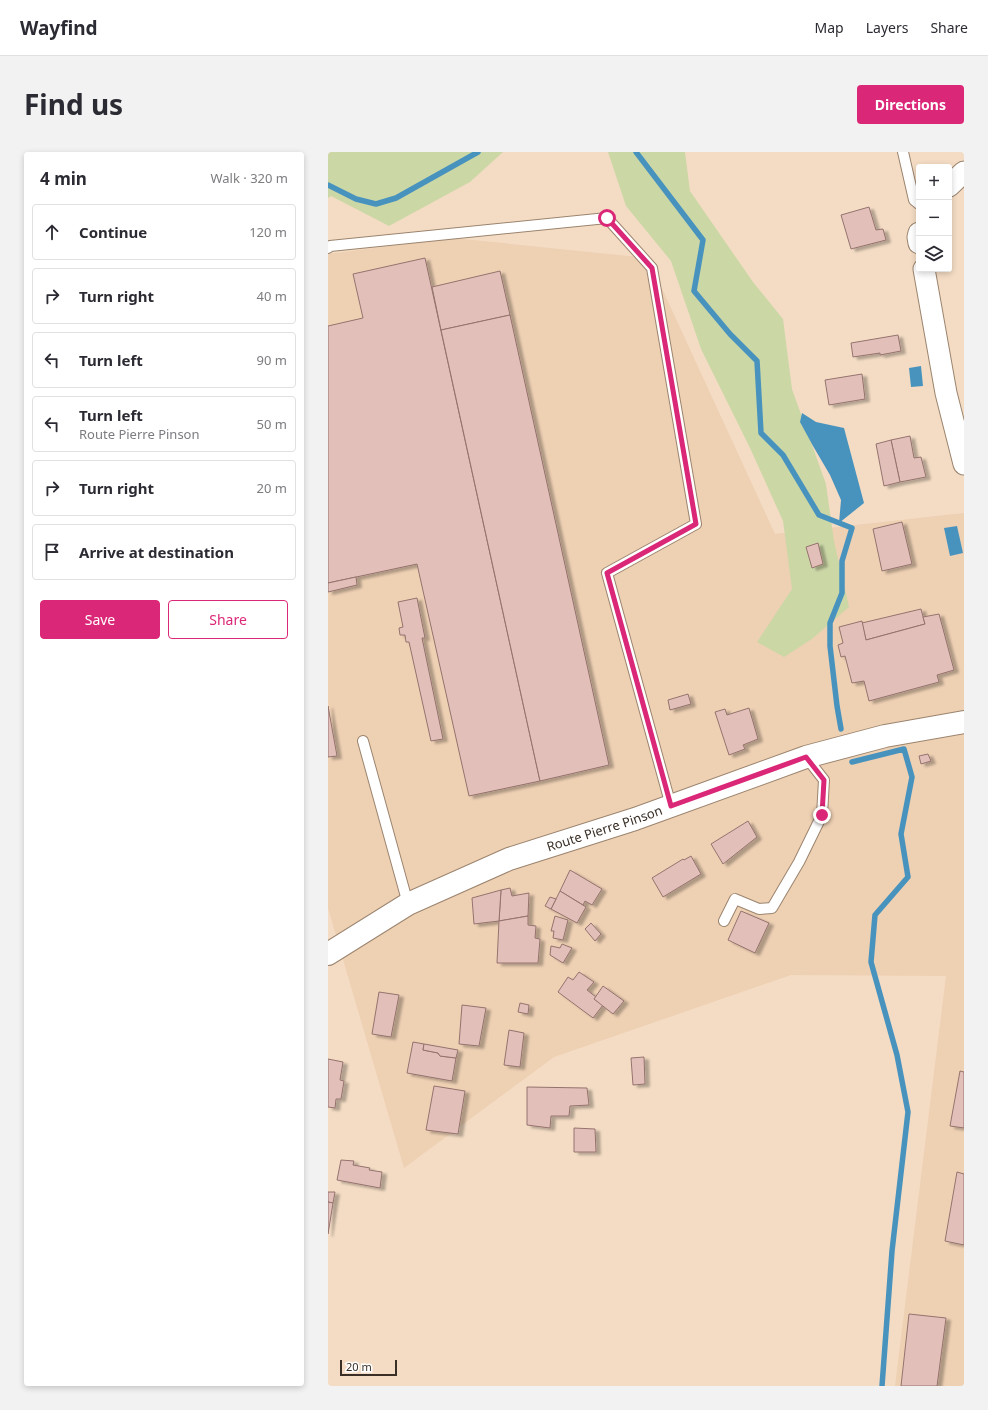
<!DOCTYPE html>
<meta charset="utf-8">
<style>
:root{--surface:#fff;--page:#f2f2f3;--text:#2b2b33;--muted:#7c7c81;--line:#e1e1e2;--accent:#db2777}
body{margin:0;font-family:"Noto Sans",sans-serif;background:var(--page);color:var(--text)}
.controls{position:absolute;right:12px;top:12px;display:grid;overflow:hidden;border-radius:4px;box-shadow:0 2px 6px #0003}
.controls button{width:36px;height:36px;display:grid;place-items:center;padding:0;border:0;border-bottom:1px solid var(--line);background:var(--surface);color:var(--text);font:20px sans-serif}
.scale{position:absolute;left:12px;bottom:10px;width:57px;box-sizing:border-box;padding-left:4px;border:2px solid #392f26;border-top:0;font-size:11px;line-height:14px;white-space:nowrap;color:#392f26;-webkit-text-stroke:3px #fff;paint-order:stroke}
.stop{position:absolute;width:12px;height:12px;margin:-9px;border:3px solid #db2777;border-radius:50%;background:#fff}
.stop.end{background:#db2777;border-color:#fff;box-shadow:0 1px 4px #0008}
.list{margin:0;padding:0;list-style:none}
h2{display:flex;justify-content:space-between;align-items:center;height:52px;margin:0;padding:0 16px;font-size:17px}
h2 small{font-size:13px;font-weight:400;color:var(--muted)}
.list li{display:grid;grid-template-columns:26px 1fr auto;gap:12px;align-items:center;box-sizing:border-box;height:56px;margin:0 8px 8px;padding:0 8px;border:1px solid var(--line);border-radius:4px}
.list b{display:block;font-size:15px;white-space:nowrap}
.list p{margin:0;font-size:13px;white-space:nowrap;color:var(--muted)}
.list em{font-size:13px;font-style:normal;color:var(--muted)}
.actions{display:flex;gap:8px;padding:12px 16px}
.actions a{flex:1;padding:9px 0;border:1px solid var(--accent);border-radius:4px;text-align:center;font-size:14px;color:var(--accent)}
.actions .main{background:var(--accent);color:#fff}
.icon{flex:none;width:22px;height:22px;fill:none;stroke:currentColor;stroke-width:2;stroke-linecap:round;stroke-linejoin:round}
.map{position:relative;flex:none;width:636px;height:1234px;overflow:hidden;border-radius:4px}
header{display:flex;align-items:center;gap:24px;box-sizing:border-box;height:56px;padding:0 20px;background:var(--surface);border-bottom:1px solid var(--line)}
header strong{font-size:19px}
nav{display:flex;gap:22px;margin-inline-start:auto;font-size:14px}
.intro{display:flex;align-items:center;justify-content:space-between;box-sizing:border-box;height:96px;padding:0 24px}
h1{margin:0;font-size:28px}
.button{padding:10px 18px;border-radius:4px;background:var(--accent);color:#fff;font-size:14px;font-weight:700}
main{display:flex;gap:24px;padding:0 24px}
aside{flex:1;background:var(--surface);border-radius:4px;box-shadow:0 2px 6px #0003}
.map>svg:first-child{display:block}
.built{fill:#eed0b3}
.green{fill:#ccd7a6}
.water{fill:#4893be}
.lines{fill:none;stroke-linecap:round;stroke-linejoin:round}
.stream{stroke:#4893be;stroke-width:5.5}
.building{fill:#e3bfb9;stroke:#94736e;filter:url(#shadow)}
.lane-casing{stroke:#9b846e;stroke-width:12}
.street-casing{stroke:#9b846e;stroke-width:23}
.secondary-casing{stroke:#9b846e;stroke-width:24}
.lane{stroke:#fff;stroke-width:10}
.street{stroke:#fff;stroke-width:21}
.secondary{stroke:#fff;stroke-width:22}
.route{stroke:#db2777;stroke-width:5}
.labels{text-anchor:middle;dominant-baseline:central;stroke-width:3;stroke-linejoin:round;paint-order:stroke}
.street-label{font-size:13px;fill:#392f26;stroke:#fff}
</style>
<header>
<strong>Wayfind</strong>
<nav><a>Map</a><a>Layers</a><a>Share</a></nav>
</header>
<div class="intro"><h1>Find us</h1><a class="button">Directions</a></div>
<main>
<aside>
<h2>4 min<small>Walk · 320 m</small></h2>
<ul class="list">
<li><svg class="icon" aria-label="ahead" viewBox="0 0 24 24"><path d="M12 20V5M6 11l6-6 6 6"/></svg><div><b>Continue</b></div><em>120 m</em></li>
<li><svg class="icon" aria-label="right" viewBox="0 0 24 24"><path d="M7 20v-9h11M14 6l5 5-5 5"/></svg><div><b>Turn right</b></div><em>40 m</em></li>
<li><svg class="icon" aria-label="left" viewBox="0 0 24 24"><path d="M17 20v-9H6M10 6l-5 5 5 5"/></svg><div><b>Turn left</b></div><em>90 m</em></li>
<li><svg class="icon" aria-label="left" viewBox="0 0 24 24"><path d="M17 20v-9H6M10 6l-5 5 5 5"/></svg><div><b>Turn left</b><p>Route Pierre Pinson</p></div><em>50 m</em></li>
<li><svg class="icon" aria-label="right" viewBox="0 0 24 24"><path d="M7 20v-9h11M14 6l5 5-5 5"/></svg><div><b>Turn right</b></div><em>20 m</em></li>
<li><svg class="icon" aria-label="arrive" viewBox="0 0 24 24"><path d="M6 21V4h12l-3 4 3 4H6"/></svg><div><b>Arrive at destination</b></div></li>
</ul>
<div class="actions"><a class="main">Save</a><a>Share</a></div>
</aside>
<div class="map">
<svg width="636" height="1234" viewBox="0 0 636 1234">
<defs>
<filter id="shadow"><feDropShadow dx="4.5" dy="2.5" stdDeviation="1" flood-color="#0004"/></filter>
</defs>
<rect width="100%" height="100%" fill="#f4dcc4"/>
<path class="built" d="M 125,86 L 320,106 L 447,382 L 636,361 L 636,1234 L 567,1234 L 618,824 L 463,823 L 226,905 L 76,1016 L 0,756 L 0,102 Z"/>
<g class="green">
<path d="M 0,0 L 175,0 L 142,30 L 61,74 L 3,44 L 0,46 Z"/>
<path d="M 280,0 L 357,0 L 362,39 L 425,130 L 455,167 L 464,237 L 498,332 L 506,389 L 521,455 L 484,487 L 456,505 L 429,490 L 464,437 L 455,369 L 422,296 L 373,197 L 343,109 L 298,54 Z"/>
</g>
<g class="water">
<path d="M 593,214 L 595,234 L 583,235 L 581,216 Z"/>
<path d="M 474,261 L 488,270 L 516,276 L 536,351 L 511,371 L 513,348 L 502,323 L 485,294 L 472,270 Z"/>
<path d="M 629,374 L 635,401 L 622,404 L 616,376 Z"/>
</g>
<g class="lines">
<g class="stream">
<path d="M 308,0 L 375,88 L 366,139 L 402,182 L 429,209 L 433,281 L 455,303 L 491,363 L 524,376 L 514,409 L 514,441 L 502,471 L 502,494 L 509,554 L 513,577"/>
<path d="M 0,33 L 28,47 L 48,52 L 68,46 L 150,0"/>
<path d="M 524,610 L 576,597 L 584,625 L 573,682 L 580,725 L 547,763 L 543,810 L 569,903 L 580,960 L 564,1099 L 554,1234"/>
</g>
</g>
<g class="building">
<path d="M 541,55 L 548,78 L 555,77 L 558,88 L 523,97 L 513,63 Z"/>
<path d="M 97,106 L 212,629 L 141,644 L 89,412 L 0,431 L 0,174 L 35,166 L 25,122 Z"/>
<path d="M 172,119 L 182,163 L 113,178 L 104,135 Z"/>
<path d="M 182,163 L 281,613 L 212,629 L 113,178 Z"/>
<path d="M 570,183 L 573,199 L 552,203 L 552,201 L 525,205 L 523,191 Z"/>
<path d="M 534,222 L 537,247 L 501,253 L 497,228 Z"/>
<path d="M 582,284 L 586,306 L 593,305 L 598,325 L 572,330 L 563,288 Z"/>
<path d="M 563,288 L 572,330 L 556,334 L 548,292 Z"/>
<path d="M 574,370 L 584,412 L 554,419 L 545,377 Z"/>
<path d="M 490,391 L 495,412 L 484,416 L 478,395 Z"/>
<path d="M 28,425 L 29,433 L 0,440 L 0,431 Z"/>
<path d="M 89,446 L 97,486 L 94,486 L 115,587 L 103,589 L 81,490 L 78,490 L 77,483 L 72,483 L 71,476 L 75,475 L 70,450 Z"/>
<path d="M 593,457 L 597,472 L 538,488 L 534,471 Z"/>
<path d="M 611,462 L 626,518 L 609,523 L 611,530 L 541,549 L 536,529 L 524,531 L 517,504 L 513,505 L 510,493 L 515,491 L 511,475 L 534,469 L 538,488 L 597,472 L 595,465 Z"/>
<path d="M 360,542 L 363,552 L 342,558 L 340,548 Z"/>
<path d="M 0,554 L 9,604 L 0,605 Z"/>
<path d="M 421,556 L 430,587 L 415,593 L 417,597 L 401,603 L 387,560 L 397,557 L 399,563 Z"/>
<path d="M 600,602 L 603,609 L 593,612 L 591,604 Z"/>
<path d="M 420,669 L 429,685 L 395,712 L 383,692 Z"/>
<path d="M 363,704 L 373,722 L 335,745 L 324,726 L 355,707 L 356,708 Z"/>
<path d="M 242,718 L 274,737 L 264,753 L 257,749 L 255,753 L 232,739 Z"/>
<path d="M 182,736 L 184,744 L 201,741 L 200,764 L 171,769 L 173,738 Z"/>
<path d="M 173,738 L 171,769 L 146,772 L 144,746 Z"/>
<path d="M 232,739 L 258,755 L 249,771 L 223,757 Z"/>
<path d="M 222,745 L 228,747 L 223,757 L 217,754 Z"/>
<path d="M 413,759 L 441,771 L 427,801 L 400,788 Z"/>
<path d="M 200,764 L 200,773 L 208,774 L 207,786 L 212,787 L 210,811 L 169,811 L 171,769 Z"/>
<path d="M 227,764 L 240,768 L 235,788 L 225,786 L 226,779 L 223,779 Z"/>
<path d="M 263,771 L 273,782 L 267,789 L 257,777 Z"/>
<path d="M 234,792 L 244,796 L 235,811 L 222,803 L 223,794 L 232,796 Z"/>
<path d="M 251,820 L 266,830 L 259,838 L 268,845 L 266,847 L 275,853 L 265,866 L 230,840 L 240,825 L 245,828 Z"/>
<path d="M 275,834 L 296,849 L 285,862 L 266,847 Z"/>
<path d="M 51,840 L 71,843 L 63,885 L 44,882 Z"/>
<path d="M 192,851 L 201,853 L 200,862 L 190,860 Z"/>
<path d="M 134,853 L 158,856 L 151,894 L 131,892 Z"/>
<path d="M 181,878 L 196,881 L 192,915 L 176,913 Z"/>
<path d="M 85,890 L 96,892 L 95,898 L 110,901 L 112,904 L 128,906 L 124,929 L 79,921 Z"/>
<path d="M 96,892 L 130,898 L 128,906 L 112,904 L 110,901 L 95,898 Z"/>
<path d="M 316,905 L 317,932 L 305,933 L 303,906 Z"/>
<path d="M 0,907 L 15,910 L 12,928 L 16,929 L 13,947 L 8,947 L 7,956 L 0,955 Z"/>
<path d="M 632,919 L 636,920 L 636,976 L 622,974 Z"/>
<path d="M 106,934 L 137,939 L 130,982 L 98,978 Z"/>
<path d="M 199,935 L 259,936 L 261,953 L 242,954 L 241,964 L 223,964 L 222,976 L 199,973 Z"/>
<path d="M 246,976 L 267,977 L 268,1000 L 246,1000 Z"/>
<path d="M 13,1008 L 26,1009 L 25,1013 L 42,1016 L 41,1018 L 54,1020 L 52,1036 L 9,1028 Z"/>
<path d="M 629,1020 L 636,1022 L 636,1093 L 617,1089 Z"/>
<path d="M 0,1040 L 7,1040 L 5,1051 L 0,1050 Z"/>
<path d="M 0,1050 L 5,1051 L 0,1082 Z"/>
<path d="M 581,1162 L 618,1166 L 609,1234 L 573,1234 Z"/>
</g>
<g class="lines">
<defs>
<g id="lane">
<path d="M 575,0 L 586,48 L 591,52"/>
<path d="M 0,96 L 2,94 L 279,66 L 324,116 L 368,372 L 279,421 L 343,654"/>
<path d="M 35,589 L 80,752"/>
<path d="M 396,769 L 407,747 L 431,757 L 444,756 L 471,710 L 494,663 L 496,628 L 478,605"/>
</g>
<g id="street">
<path d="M 621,34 L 636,20"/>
<path d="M 591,81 L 590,85 L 591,91"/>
<path d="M 596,117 L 618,241 L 636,312"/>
</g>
<g id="secondary">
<path id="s1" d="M 0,802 L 80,752 L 181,707 L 307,667 L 478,605 L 557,584 L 636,570"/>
</g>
</defs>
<use href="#lane" class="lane-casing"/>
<use href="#street" class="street-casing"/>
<use href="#secondary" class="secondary-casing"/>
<use href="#lane" class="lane"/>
<use href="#street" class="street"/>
<use href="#secondary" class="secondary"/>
</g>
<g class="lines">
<path class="route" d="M 279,66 L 324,116 L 368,372 L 279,421 L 343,654 L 478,605 L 496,628 L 494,663"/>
</g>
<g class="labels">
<g class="street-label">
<text stroke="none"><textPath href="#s1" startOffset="305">Route Pierre Pinson</textPath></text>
</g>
</g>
</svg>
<div class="controls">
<button>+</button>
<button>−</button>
<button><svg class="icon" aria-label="layers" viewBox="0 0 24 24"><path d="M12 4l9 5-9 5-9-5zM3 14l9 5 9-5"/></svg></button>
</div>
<div class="scale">20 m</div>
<div class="stop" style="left:279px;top:66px"></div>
<div class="stop end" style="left:494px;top:663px"></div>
</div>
</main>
